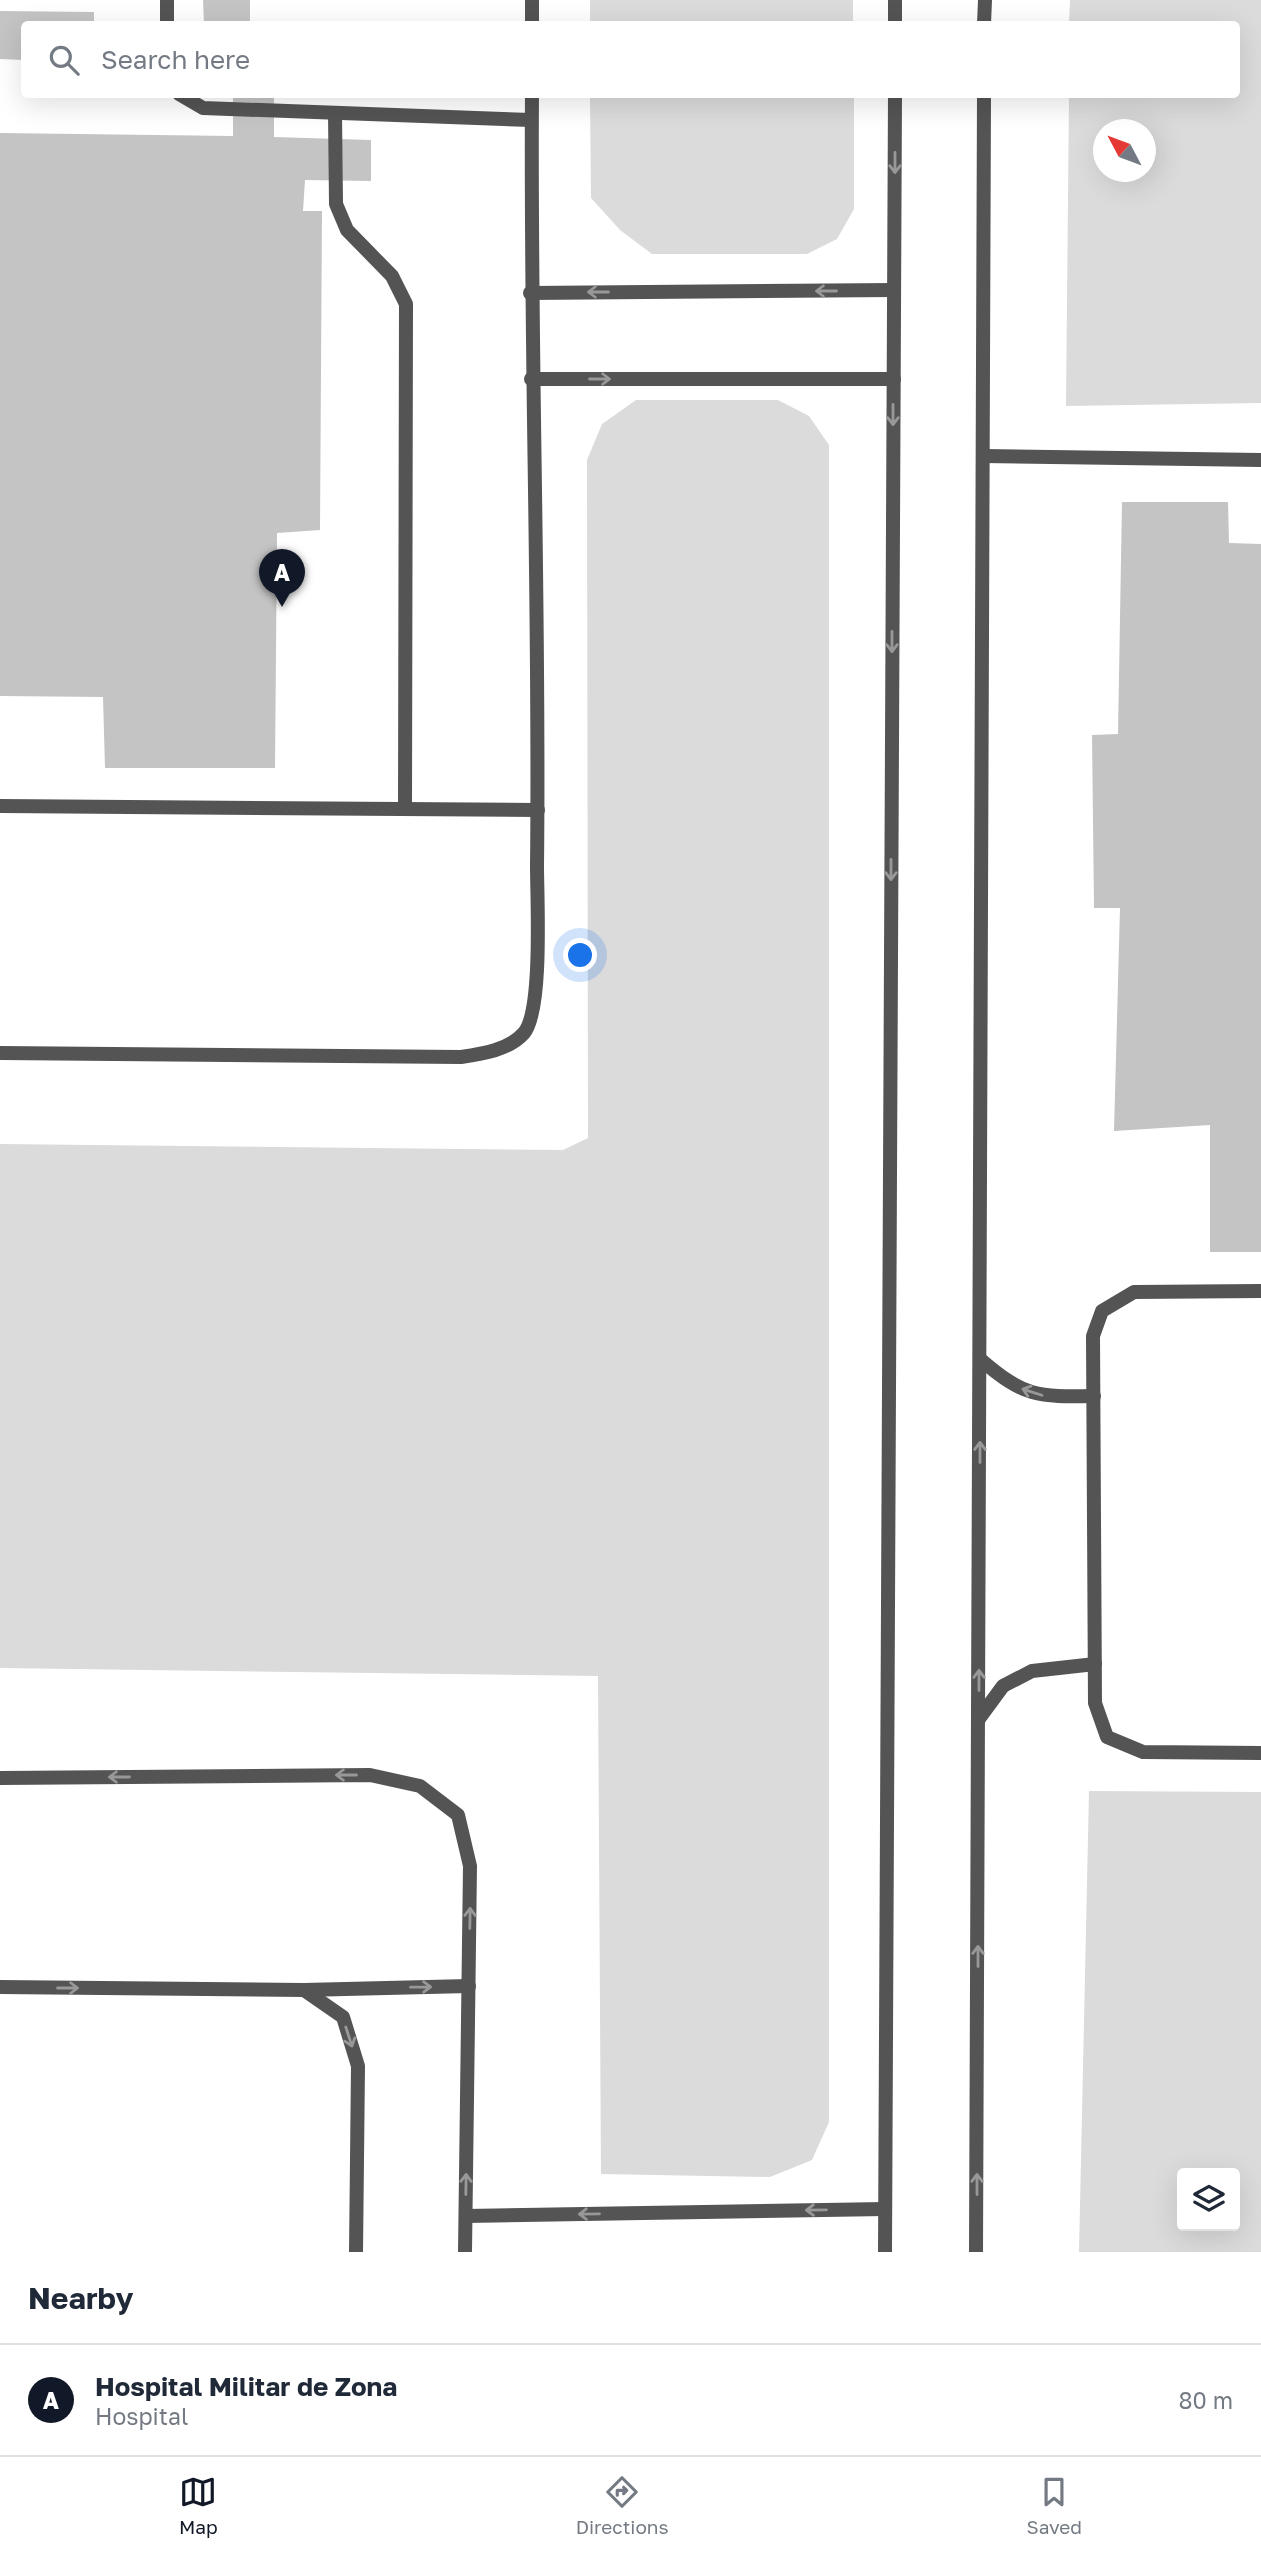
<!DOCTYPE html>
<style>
:root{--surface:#fff;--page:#f6f6f7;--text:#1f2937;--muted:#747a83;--line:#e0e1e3;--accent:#111827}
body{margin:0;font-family:"Golos Text",sans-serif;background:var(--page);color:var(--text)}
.controls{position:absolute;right:21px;bottom:21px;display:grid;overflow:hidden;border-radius:7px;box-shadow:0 7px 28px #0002}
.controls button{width:63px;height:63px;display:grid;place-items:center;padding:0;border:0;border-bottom:2px solid var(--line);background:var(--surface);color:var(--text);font:35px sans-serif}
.compass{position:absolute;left:1093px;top:119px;width:63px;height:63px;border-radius:50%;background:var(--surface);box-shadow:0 7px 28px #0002;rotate:311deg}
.you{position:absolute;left:581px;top:956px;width:24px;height:24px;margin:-18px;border:5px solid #fff;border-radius:50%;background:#1a73e8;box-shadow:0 0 0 10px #1a73e833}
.badge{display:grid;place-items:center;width:46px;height:46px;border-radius:50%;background:var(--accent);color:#fff;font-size:23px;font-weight:700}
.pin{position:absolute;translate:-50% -58px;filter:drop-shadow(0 2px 4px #0008)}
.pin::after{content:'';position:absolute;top:37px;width:24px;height:21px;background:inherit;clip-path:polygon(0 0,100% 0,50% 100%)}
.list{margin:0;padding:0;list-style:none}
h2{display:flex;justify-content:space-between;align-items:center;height:91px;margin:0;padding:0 28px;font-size:30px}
h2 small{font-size:23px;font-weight:400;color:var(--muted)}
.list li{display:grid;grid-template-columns:46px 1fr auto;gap:21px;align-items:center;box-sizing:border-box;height:112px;padding:0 28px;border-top:2px solid var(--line)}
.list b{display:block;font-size:26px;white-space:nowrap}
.list p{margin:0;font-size:23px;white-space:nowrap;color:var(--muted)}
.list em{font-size:23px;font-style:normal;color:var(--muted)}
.icon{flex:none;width:38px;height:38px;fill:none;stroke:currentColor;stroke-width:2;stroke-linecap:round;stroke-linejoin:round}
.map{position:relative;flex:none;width:1261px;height:2252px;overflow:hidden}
.search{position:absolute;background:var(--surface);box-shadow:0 7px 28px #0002;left:21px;right:21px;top:21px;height:77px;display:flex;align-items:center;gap:18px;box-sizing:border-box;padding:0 24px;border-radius:7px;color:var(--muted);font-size:26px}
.sheet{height:203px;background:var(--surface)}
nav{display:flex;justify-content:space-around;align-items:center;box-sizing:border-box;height:98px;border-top:2px solid var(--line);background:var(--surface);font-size:19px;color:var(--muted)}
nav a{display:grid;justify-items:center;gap:4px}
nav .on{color:var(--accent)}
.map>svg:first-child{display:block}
.green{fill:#dbdbdb;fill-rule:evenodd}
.building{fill:#c4c4c4}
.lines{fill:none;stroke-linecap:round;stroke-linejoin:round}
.lane{stroke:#545454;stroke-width:14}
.street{stroke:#545454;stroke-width:14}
.oneway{stroke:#989898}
</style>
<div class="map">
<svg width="1261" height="2252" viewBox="0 0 1261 2252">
<rect width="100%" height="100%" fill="#fff"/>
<g class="green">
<rect x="590" y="0" width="263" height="24"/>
<path d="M 1070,0 L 1261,0 L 1261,403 L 1066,406 L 1069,95 L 1236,94 L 1236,24 L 1069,24 ZM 1104,130 L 1146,130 L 1146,172 L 1104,172 Z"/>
<path d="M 590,95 L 854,95 L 854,209 L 837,239 L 807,254 L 652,254 L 620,230 L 591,198 Z"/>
<path d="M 636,400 L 778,400 L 809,416 L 829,445 L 829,2122 L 812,2160 L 770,2177 L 601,2174 L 598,1676 L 0,1668 L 0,1144 L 563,1150 L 588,1138 L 587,460 L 602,424 Z"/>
<path d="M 1089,1791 L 1261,1792 L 1261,2252 L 1079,2252 ZM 1182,2173 L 1235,2173 L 1235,2226 L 1182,2226 Z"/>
</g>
<g class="building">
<path d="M 203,0 L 250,0 L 250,24 L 204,24 Z"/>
<path d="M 0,11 L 94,12 L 94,24 L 24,24 L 24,60 L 0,59 Z"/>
<path d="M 233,94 L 274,94 L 274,137 L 371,140 L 371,181 L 305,180 L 303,211 L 322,211 L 320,530 L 277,533 L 275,768 L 105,768 L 103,697 L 0,696 L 0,133 L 233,136 Z"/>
<path d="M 1122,502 L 1228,502 L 1229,543 L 1261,544 L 1261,1252 L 1210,1252 L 1210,1125 L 1114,1131 L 1120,908 L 1094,908 L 1092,735 L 1118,734 Z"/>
</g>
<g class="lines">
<g class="lane">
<path d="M 167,24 L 167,0"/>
<path d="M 532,24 L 532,0"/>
<path d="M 179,94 L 203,108 L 531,120"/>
<path d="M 335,113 L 336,204 L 347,230 L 392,276 L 406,304 L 405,809"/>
<path d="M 530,293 L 894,290"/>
<path d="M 531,379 L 894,379"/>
<path d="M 983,456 L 1261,460"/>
<path d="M 0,806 L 538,810"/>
<path d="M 0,1053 L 461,1057 C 482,1054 509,1050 524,1033 C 543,1010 537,899 537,866 C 540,609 530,352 532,94"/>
<path d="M 1261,1291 L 1134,1292 L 1102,1311 L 1093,1336 L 1095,1703 L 1107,1737 L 1143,1752 L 1261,1753"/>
<path d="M 980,1359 C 1024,1397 1037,1397 1094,1396"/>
<path d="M 978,1720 L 1003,1686 L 1032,1671 L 1095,1664"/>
<path d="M 0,1778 L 370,1775 L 420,1786 L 458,1815 L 470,1866 L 465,2252"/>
<path d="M 0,1987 L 304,1990 L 469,1986"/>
<path d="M 304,1990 L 343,2017 L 358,2066 L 356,2252"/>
<path d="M 466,2216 L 885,2209"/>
</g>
<g class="street">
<path d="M 895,24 L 895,0"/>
<path d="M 984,24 L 985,0"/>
<path d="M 885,2252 L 895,94"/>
<path d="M 976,2252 L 984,94"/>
</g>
</g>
<defs><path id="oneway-shaft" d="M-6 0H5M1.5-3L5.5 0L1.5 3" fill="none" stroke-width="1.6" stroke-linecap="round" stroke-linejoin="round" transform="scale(1.75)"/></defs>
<g class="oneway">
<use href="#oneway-shaft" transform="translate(895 163) rotate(90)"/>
<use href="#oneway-shaft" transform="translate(826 291) rotate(180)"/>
<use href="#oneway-shaft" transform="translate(598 292) rotate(180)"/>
<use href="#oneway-shaft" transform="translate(600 379)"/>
<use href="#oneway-shaft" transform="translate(893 415) rotate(90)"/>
<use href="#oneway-shaft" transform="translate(892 642) rotate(90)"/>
<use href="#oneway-shaft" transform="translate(891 870) rotate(90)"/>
<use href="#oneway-shaft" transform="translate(1032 1392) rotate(-162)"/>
<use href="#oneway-shaft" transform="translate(980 1452) rotate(-90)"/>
<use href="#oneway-shaft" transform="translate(979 1680) rotate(-90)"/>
<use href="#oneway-shaft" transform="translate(346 1775) rotate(180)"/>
<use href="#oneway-shaft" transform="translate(119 1777) rotate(180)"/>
<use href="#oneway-shaft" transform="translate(470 1918) rotate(-89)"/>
<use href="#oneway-shaft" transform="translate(978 1956) rotate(-90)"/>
<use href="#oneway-shaft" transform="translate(421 1987) rotate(-1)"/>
<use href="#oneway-shaft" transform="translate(68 1988)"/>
<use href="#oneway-shaft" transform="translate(349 2037) rotate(72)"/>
<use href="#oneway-shaft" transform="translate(466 2184) rotate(-89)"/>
<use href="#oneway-shaft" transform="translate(977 2184) rotate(-90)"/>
<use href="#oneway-shaft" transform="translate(816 2210) rotate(179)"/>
<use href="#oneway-shaft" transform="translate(589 2214) rotate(179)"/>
</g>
</svg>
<div class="controls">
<button><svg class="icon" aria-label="layers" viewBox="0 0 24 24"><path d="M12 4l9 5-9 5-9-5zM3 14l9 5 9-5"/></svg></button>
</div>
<svg class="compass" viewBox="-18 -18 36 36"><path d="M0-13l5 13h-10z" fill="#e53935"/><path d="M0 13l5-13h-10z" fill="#747a83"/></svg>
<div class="you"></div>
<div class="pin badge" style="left:282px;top:607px">A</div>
<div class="search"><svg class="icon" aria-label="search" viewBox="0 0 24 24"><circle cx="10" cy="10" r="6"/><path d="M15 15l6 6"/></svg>Search here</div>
</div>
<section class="sheet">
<h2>Nearby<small></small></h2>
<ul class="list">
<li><span class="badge">A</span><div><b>Hospital Militar de Zona</b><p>Hospital</p></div><em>80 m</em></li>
</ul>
</section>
<nav>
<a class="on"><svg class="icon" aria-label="map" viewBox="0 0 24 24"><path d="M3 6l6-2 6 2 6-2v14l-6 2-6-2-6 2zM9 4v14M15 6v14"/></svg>Map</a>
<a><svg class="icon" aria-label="directions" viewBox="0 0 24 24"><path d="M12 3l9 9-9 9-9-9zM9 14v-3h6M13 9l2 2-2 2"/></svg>Directions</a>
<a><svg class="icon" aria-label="saved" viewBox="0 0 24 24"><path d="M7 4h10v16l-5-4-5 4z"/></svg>Saved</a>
</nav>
